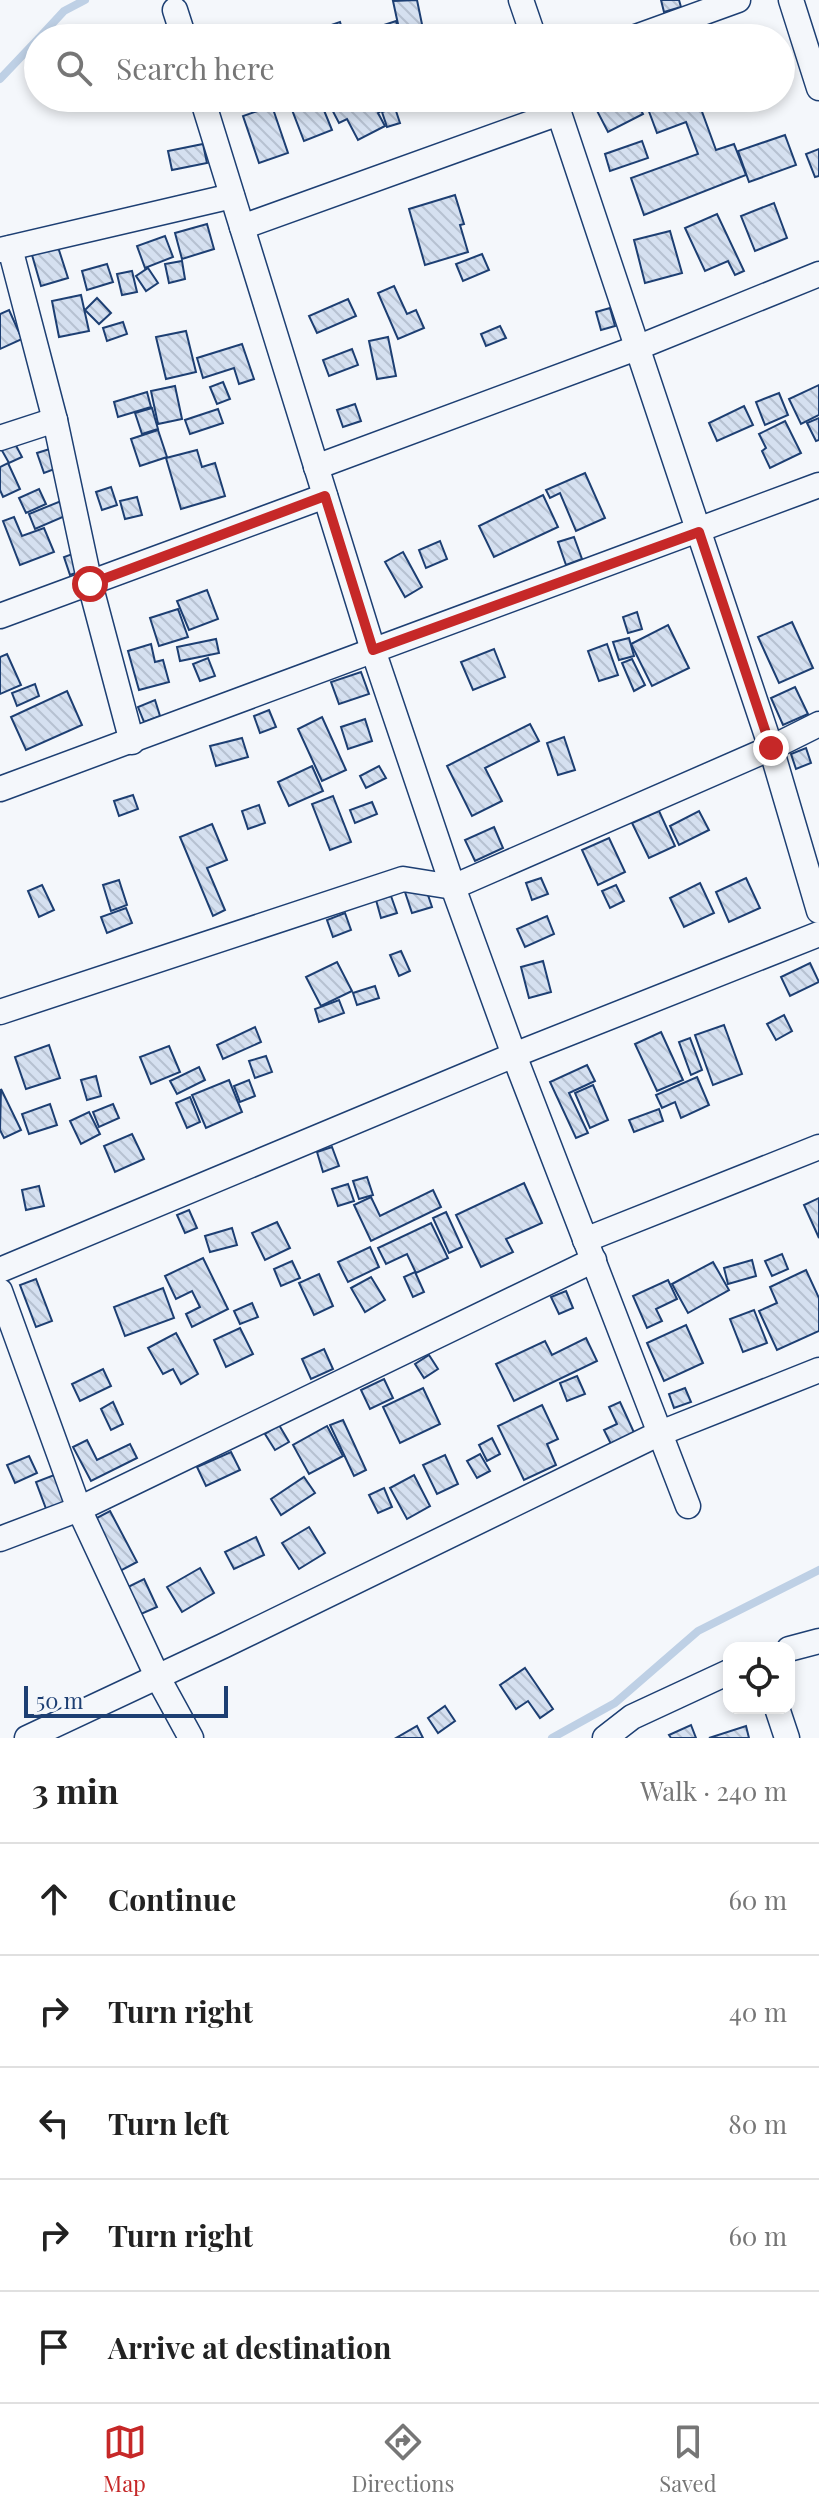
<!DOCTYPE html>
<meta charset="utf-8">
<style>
:root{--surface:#fff;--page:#f2f2f2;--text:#222;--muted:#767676;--line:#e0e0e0;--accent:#c62828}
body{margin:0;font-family:"Playfair Display",serif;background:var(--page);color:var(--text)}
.controls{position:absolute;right:24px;bottom:24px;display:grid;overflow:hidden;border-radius:16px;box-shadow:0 4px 12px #0003}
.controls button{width:72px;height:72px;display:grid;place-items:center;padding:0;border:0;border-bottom:2px solid var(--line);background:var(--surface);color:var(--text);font:40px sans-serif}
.scale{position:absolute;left:24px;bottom:20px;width:204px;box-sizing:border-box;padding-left:8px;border:4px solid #1d3f73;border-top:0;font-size:22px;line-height:28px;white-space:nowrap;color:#1d3f73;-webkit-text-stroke:6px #f4f7fb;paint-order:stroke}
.stop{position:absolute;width:24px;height:24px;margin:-18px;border:6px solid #c62828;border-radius:50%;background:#fff}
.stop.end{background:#c62828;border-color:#fff;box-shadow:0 2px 8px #0008}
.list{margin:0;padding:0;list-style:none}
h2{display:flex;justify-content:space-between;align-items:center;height:104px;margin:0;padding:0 32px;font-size:34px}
h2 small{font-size:26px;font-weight:400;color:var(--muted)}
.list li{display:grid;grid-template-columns:52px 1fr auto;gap:24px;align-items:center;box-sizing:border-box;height:112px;padding:0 32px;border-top:2px solid var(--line)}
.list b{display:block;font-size:30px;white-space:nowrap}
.list em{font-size:26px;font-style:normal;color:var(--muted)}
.icon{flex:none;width:44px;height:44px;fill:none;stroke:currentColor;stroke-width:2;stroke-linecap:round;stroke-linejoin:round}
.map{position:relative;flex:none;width:819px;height:1738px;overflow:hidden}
.search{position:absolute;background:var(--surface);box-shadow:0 4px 12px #0003;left:24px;right:24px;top:24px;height:88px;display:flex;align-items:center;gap:20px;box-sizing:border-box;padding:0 28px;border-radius:44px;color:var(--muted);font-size:30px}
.sheet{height:664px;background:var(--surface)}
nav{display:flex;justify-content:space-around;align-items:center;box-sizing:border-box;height:112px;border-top:2px solid var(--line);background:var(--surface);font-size:22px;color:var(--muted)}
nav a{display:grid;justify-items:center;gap:4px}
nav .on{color:var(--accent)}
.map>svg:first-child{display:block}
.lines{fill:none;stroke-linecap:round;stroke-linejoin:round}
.stream{stroke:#bed0e5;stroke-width:8}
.building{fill:url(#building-back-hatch);stroke:#1d3f73;stroke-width:2}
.minor-casing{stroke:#1d3f73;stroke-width:27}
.minor{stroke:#f4f7fb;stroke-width:24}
.route{stroke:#c62828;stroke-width:10}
</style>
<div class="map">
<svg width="819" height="1738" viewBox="0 0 819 1738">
<defs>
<pattern id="building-back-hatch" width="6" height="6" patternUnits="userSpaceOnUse" patternTransform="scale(2)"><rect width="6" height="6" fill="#d5e0f0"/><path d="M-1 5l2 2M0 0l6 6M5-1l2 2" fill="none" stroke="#b6c1d1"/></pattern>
</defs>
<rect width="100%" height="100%" fill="#f4f7fb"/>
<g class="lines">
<g class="stream">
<path d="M 39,38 L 64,11 L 85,0"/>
<path d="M 0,79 L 38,39"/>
<path d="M 552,1738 L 615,1703 L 698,1631 L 819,1570"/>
</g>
</g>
<g class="building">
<path d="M 417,0 L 424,34 L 401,38 L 393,1 Z"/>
<path d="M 661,0 L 679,0 L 681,7 L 664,12 Z"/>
<path d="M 396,21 L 401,38 L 381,38 L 378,27 Z"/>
<path d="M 340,22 L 345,38 L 329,38 L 325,27 Z"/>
<path d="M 519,24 L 525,38 L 485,38 Z"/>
<path d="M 300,98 L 319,98 L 332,130 L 304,141 L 289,102 Z"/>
<path d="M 326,98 L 342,98 L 348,108 L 366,98 L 392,98 L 395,103 L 378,113 L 385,126 L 358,140 L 347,119 L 339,123 Z"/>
<path d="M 599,98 L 635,98 L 643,114 L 608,132 L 592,101 Z"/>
<path d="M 644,98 L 697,98 L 716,150 L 734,144 L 746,175 L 644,215 L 631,178 L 698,154 L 686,122 L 657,133 Z"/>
<path d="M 272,106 L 288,153 L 259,163 L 243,116 Z"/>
<path d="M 395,108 L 400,123 L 387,127 L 382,112 Z"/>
<path d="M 785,135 L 796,165 L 749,182 L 738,151 Z"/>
<path d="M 642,141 L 648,158 L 610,171 L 605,154 Z"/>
<path d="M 203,144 L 207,163 L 172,170 L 168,151 Z"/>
<path d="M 819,149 L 819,176 L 815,177 L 806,154 Z"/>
<path d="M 455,195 L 464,224 L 460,225 L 468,252 L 425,265 L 409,209 Z"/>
<path d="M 774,203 L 787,238 L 755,251 L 741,216 Z"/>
<path d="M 717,214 L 744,271 L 735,275 L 728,261 L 705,271 L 685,228 Z"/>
<path d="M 207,224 L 214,249 L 182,259 L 175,233 Z"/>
<path d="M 670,231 L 682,273 L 645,283 L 634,240 Z"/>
<path d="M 165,236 L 173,257 L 145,268 L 137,246 Z"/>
<path d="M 58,247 L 68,278 L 41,286 L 32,255 Z"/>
<path d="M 482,254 L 489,270 L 463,281 L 456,264 Z"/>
<path d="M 182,261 L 185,279 L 169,283 L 165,264 Z"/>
<path d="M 107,264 L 113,282 L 87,290 L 82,271 Z"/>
<path d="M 148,268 L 158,283 L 146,291 L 136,276 Z"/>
<path d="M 132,271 L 137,292 L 122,295 L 117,274 Z"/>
<path d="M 394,286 L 407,314 L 416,310 L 424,328 L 398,339 L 378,293 Z"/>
<path d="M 81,295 L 89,331 L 59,337 L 52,301 Z"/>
<path d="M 97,298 L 111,313 L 99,324 L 85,310 Z"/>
<path d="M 348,299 L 356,316 L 317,333 L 309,316 Z"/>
<path d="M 610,308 L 615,326 L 601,330 L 596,312 Z"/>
<path d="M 9,310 L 22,339 L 0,349 L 0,314 Z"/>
<path d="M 123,322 L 127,334 L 107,341 L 103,328 Z"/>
<path d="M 500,326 L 506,338 L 486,346 L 481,334 Z"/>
<path d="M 186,331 L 196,372 L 166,379 L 156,337 Z"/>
<path d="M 388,337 L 396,376 L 377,379 L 369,341 Z"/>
<path d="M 242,344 L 254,379 L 239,384 L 234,368 L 203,378 L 197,358 Z"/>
<path d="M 352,349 L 358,365 L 329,376 L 323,360 Z"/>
<path d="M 223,382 L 230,399 L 217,404 L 210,387 Z"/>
<path d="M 819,385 L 819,415 L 801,424 L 789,399 Z"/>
<path d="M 175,386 L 182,419 L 158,424 L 151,391 Z"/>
<path d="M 147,392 L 151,407 L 118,417 L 114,402 Z"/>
<path d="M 779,393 L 788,415 L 765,425 L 756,402 Z"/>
<path d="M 355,404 L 361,421 L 343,427 L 337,410 Z"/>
<path d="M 744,406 L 753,425 L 717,441 L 709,423 Z"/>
<path d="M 152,408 L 158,429 L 142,434 L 135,413 Z"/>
<path d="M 218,409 L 223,423 L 190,434 L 185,420 Z"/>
<path d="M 819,418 L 819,440 L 816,441 L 807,423 Z"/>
<path d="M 785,421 L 801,453 L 770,468 L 762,451 L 766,448 L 759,434 Z"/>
<path d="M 158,430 L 167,457 L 140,466 L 131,439 Z"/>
<path d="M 12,438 L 22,457 L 9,463 L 0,447 Z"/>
<path d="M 53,448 L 60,467 L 44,473 L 37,453 Z"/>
<path d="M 197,450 L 202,467 L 215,463 L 225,496 L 181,509 L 166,458 Z"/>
<path d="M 8,463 L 20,489 L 3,497 L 0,490 L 0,467 Z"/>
<path d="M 585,473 L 605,518 L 576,531 L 560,493 L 550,498 L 546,490 Z"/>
<path d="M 111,487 L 117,505 L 102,510 L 96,492 Z"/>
<path d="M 39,489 L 46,504 L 26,513 L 19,498 Z"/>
<path d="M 543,495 L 558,527 L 494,557 L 479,526 Z"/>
<path d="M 137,497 L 142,515 L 125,519 L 120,501 Z"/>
<path d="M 66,499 L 72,513 L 35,529 L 29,514 Z"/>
<path d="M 14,517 L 22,536 L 44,528 L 54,552 L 20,565 L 3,521 Z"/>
<path d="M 574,537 L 582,559 L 566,565 L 558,542 Z"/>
<path d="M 440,541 L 447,559 L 426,568 L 419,550 Z"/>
<path d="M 78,552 L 84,570 L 70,575 L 64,557 Z"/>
<path d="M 403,552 L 422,587 L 405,597 L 385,562 Z"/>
<path d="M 207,590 L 218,619 L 189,630 L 177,601 Z"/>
<path d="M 178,609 L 188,637 L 159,646 L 150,618 Z"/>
<path d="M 637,612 L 642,629 L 628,633 L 623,617 Z"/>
<path d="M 792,622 L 813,668 L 779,683 L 758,637 Z"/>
<path d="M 668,625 L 689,668 L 652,686 L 631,644 Z"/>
<path d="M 629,638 L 634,656 L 619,660 L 613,642 Z"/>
<path d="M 216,639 L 219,653 L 180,661 L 177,647 Z"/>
<path d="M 151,644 L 155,662 L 163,660 L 169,682 L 139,690 L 128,651 Z"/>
<path d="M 607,644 L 618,675 L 599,681 L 588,651 Z"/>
<path d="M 494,649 L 505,677 L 473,690 L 461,662 Z"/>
<path d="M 7,654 L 21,685 L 0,694 L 0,657 Z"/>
<path d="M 208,658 L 215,676 L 200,681 L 193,664 Z"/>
<path d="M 632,659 L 645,685 L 634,691 L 622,663 Z"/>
<path d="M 361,672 L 369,694 L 339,704 L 331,682 Z"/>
<path d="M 35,684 L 39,696 L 17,706 L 12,693 Z"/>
<path d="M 795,687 L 808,714 L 783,725 L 771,698 Z"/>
<path d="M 67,691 L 82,725 L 26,750 L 11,717 Z"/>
<path d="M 155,700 L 160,716 L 144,722 L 138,707 Z"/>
<path d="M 269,710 L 276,727 L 260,733 L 254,716 Z"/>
<path d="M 322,717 L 346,770 L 322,781 L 298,729 Z"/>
<path d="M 365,719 L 372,741 L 348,749 L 341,727 Z"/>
<path d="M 530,724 L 539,741 L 485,768 L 502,801 L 472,816 L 447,766 Z"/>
<path d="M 564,737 L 575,770 L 558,775 L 547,743 Z"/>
<path d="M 242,738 L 248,757 L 216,766 L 210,746 Z"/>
<path d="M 806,748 L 811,763 L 796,769 L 791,754 Z"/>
<path d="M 312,766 L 323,791 L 289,806 L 278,782 Z"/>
<path d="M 379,766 L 386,778 L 366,788 L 360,776 Z"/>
<path d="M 133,795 L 138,809 L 119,816 L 114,801 Z"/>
<path d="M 333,796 L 351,842 L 330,850 L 312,804 Z"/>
<path d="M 372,802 L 377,814 L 355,823 L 350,810 Z"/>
<path d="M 259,805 L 265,823 L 248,829 L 242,811 Z"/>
<path d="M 659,811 L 675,846 L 649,858 L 632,823 Z"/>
<path d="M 699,811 L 709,830 L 679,845 L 670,826 Z"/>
<path d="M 212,824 L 227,860 L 207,868 L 225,910 L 213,916 L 180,837 Z"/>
<path d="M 494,827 L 503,848 L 475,861 L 465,840 Z"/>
<path d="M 609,838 L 625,872 L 598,885 L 582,850 Z"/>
<path d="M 541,878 L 548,894 L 532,900 L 526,883 Z"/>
<path d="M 746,878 L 760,908 L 729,922 L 716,892 Z"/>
<path d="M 119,880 L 127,905 L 111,911 L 103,885 Z"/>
<path d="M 700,883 L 714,913 L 684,927 L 670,898 Z"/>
<path d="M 42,885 L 54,910 L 39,917 L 28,891 Z"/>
<path d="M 616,885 L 624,901 L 610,908 L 602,891 Z"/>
<path d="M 425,886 L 432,907 L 412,913 L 405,892 Z"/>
<path d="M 391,896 L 397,913 L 381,918 L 376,900 Z"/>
<path d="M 126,908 L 132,923 L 107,933 L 101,917 Z"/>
<path d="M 345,913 L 351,930 L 333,937 L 327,920 Z"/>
<path d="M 547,916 L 554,934 L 525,947 L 517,929 Z"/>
<path d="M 401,951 L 410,971 L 399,976 L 390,955 Z"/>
<path d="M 543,961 L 551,992 L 529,998 L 521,967 Z"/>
<path d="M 337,962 L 352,991 L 321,1006 L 306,977 Z"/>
<path d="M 810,963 L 819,982 L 790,996 L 781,977 Z"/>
<path d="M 375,986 L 379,998 L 357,1005 L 353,993 Z"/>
<path d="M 339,1000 L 344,1013 L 319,1022 L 315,1009 Z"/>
<path d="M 784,1015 L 792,1031 L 776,1040 L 767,1024 Z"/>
<path d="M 724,1025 L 742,1074 L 713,1085 L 695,1035 Z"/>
<path d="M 255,1027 L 261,1042 L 223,1059 L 217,1045 Z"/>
<path d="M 661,1032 L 683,1080 L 657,1091 L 635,1044 Z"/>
<path d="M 690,1038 L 702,1070 L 691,1075 L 679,1042 Z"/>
<path d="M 49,1045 L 60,1078 L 26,1089 L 15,1057 Z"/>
<path d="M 169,1046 L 180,1072 L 151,1084 L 140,1057 Z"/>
<path d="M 266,1056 L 272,1072 L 255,1078 L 249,1061 Z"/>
<path d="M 587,1065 L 595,1081 L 569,1093 L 588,1133 L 576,1138 L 550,1082 Z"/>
<path d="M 199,1067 L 205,1080 L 177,1094 L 170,1081 Z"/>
<path d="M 96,1076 L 101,1096 L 87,1100 L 81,1080 Z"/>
<path d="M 697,1077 L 709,1105 L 681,1118 L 675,1102 L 662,1108 L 656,1095 Z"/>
<path d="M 229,1080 L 242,1112 L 206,1128 L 192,1095 Z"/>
<path d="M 249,1080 L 255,1096 L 240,1102 L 234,1086 Z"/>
<path d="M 593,1085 L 608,1120 L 590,1128 L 575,1093 Z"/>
<path d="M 1,1089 L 21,1130 L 4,1138 L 0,1130 Z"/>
<path d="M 190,1097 L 200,1122 L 187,1128 L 176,1103 Z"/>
<path d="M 50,1104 L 57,1125 L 29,1134 L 22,1114 Z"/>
<path d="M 113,1104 L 119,1118 L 99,1127 L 93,1112 Z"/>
<path d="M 659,1109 L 663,1121 L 634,1132 L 629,1120 Z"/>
<path d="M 89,1112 L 100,1134 L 81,1144 L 70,1121 Z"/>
<path d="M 132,1134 L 144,1159 L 115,1172 L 104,1146 Z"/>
<path d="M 332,1147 L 339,1166 L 323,1172 L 317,1152 Z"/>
<path d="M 367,1177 L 373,1195 L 359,1199 L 353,1181 Z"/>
<path d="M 524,1183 L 542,1223 L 506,1239 L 513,1252 L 481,1267 L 456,1215 Z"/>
<path d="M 348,1184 L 354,1201 L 338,1206 L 332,1189 Z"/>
<path d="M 39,1186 L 44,1206 L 26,1210 L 22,1190 Z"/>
<path d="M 433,1190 L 441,1207 L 371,1241 L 354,1205 L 371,1197 L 380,1216 Z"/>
<path d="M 819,1198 L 819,1238 L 804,1205 Z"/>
<path d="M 189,1210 L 197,1228 L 185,1233 L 177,1215 Z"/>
<path d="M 446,1212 L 462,1247 L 449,1253 L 433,1218 Z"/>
<path d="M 277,1222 L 290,1248 L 265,1260 L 252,1233 Z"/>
<path d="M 431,1223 L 448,1258 L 416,1273 L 407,1254 L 386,1264 L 378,1248 Z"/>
<path d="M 232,1228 L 237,1245 L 210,1252 L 205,1236 Z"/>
<path d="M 370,1247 L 379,1267 L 348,1282 L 338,1262 Z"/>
<path d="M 782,1254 L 788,1269 L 772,1276 L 765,1261 Z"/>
<path d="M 203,1258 L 228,1309 L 192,1327 L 186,1314 L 200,1307 L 192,1291 L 176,1299 L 165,1276 Z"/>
<path d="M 752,1260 L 756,1276 L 728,1284 L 724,1268 Z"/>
<path d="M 292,1261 L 300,1278 L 281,1286 L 274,1269 Z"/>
<path d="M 713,1262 L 729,1290 L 688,1313 L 672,1284 Z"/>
<path d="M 806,1270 L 819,1298 L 819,1331 L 777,1350 L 759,1311 L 777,1303 L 770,1287 Z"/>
<path d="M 415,1272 L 424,1292 L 413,1297 L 404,1277 Z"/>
<path d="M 319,1274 L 333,1306 L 314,1315 L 299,1283 Z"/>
<path d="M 371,1277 L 385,1300 L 365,1312 L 351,1288 Z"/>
<path d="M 36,1279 L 52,1321 L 36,1327 L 20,1285 Z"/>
<path d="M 668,1280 L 677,1299 L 656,1309 L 662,1321 L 647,1328 L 633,1296 Z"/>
<path d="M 163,1288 L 174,1318 L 125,1336 L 114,1307 Z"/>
<path d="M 566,1291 L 573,1308 L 559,1314 L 551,1297 Z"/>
<path d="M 252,1303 L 258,1317 L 240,1324 L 234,1311 Z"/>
<path d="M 754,1310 L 767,1343 L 743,1352 L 730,1319 Z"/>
<path d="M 686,1325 L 703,1363 L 664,1381 L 647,1343 Z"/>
<path d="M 240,1328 L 253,1354 L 226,1367 L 214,1340 Z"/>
<path d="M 176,1333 L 198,1374 L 181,1384 L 173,1369 L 163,1374 L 148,1348 Z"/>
<path d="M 586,1338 L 597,1361 L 514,1401 L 496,1364 L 545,1341 L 552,1355 Z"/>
<path d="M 324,1349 L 333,1369 L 311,1379 L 302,1359 Z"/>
<path d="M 429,1355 L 438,1369 L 424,1378 L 415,1364 Z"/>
<path d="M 103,1369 L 111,1386 L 80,1401 L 72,1384 Z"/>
<path d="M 577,1376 L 585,1394 L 567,1401 L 560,1383 Z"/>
<path d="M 384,1379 L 393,1398 L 370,1409 L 361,1390 Z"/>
<path d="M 423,1388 L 440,1424 L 400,1443 L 383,1407 Z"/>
<path d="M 685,1388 L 691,1402 L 674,1408 L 669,1394 Z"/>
<path d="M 113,1402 L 123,1424 L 111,1430 L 101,1409 Z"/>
<path d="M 620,1402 L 637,1439 L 614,1450 L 604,1430 L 617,1424 L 609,1407 Z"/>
<path d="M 542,1405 L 558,1439 L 547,1444 L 556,1465 L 524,1480 L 498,1426 Z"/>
<path d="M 343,1420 L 366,1470 L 354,1476 L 330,1425 Z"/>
<path d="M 279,1425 L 289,1442 L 275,1450 L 265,1434 Z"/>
<path d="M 327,1426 L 343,1456 L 309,1474 L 293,1445 Z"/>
<path d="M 492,1438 L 500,1454 L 487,1461 L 479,1445 Z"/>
<path d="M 87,1440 L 97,1460 L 130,1444 L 137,1458 L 91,1481 L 73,1447 Z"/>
<path d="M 231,1452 L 240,1470 L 206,1486 L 197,1467 Z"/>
<path d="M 480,1454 L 490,1471 L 477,1478 L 467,1461 Z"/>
<path d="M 445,1455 L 458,1484 L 437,1494 L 423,1465 Z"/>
<path d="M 29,1456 L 37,1473 L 15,1483 L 7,1465 Z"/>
<path d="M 62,1472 L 74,1504 L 48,1514 L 36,1482 Z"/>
<path d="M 414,1475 L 430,1506 L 407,1519 L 390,1488 Z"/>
<path d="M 304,1477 L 315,1493 L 281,1515 L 271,1499 Z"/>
<path d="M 384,1488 L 392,1507 L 378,1513 L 369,1495 Z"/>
<path d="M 110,1511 L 137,1562 L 120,1571 L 93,1520 Z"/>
<path d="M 309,1527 L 325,1553 L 299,1569 L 282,1543 Z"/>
<path d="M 256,1537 L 264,1555 L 234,1569 L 225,1552 Z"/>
<path d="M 200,1568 L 214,1593 L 182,1612 L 167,1587 Z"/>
<path d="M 144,1579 L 157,1607 L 141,1614 L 128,1587 Z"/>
<path d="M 525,1668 L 553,1709 L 540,1718 L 528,1701 L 516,1709 L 500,1685 Z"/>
<path d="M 445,1706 L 455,1721 L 438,1733 L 428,1718 Z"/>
<path d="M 691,1725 L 696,1738 L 671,1738 L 669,1735 Z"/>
<path d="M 417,1726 L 423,1738 L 396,1738 Z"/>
<path d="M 746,1726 L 749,1738 L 709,1738 Z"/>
</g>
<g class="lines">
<defs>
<g id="minor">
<path d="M 521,0 L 534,38"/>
<path d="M 791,0 L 819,88"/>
<path d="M 175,10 L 184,38"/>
<path d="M 633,38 L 738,0"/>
<path d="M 202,98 L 373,650 L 453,887 L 514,1055 L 688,1506"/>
<path d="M 554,98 L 771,748 L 819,911"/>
<path d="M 242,227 L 559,113"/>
<path d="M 10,248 L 55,420 L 90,584 L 132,742"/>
<path d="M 0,250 L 232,196"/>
<path d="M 0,438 L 55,420"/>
<path d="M 316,467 L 639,347 L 819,274"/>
<path d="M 0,616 L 325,496"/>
<path d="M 0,789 L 819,485"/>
<path d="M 0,1012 L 403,879 L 453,887 L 771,748 L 819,724"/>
<path d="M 585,1240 L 819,1147"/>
<path d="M 0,1270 L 514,1055 L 819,934"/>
<path d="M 0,1291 L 79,1509 L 157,1676 L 191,1738"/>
<path d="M 0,1539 L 79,1509 L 594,1260"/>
<path d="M 789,1649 L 819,1641"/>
<path d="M 777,1708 L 787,1738"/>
<path d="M 27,1738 L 223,1646 L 658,1434 L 819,1370"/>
<path d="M 605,1738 L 632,1717 L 729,1672"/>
</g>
</defs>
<use href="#minor" class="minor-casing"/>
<use href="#minor" class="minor"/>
</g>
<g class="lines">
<path class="route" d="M 90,584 L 325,496 L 373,650 L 699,532 L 771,748"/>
</g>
</svg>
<div class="controls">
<button><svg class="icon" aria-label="locate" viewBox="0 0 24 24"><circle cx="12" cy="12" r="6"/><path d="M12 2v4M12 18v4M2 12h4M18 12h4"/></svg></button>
</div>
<div class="scale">50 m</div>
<div class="stop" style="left:90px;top:584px"></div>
<div class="stop end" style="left:771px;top:748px"></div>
<div class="search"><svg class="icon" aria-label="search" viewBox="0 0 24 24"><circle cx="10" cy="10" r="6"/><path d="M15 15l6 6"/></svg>Search here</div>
</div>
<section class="sheet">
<h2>3 min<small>Walk · 240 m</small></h2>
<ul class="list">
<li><svg class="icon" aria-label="ahead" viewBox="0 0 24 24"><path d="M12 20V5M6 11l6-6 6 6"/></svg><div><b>Continue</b></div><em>60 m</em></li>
<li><svg class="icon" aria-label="right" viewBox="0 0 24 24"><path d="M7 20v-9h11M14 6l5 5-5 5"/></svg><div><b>Turn right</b></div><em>40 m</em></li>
<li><svg class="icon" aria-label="left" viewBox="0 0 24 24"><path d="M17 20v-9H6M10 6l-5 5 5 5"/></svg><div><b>Turn left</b></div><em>80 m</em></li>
<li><svg class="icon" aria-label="right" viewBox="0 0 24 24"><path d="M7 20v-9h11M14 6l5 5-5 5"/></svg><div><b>Turn right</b></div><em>60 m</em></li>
<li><svg class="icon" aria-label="arrive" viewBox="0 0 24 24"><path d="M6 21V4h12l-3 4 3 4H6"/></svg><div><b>Arrive at destination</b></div></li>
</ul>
</section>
<nav>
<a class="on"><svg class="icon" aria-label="map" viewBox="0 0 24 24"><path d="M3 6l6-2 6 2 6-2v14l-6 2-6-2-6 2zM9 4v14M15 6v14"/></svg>Map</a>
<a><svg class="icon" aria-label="directions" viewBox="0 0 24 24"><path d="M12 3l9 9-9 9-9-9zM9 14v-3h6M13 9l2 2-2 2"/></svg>Directions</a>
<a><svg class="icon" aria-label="saved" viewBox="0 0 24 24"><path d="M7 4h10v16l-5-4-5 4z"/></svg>Saved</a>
</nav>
